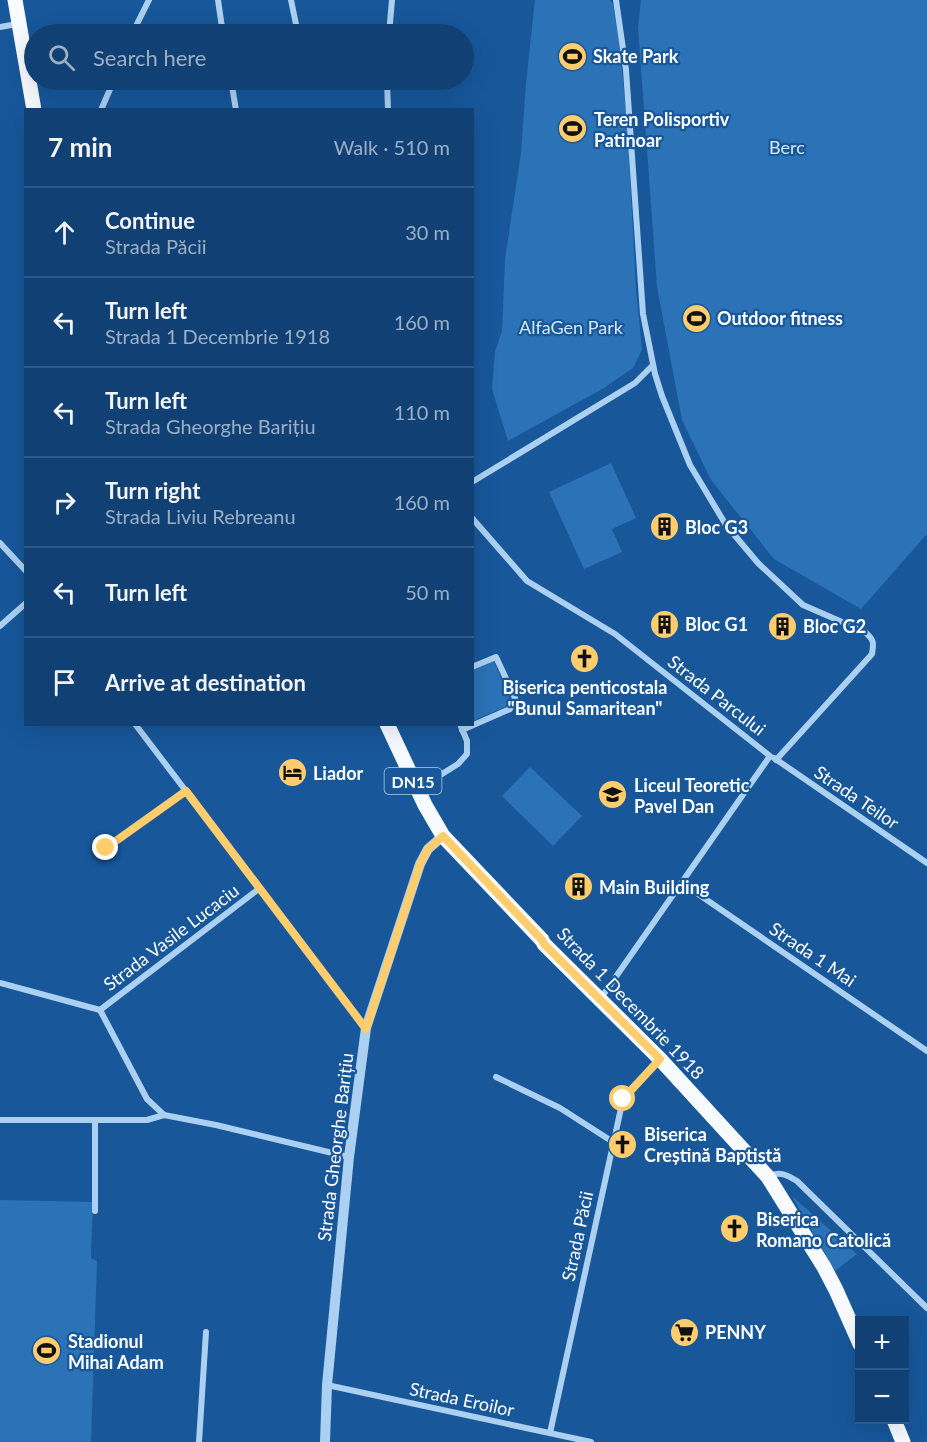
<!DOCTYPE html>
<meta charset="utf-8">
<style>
:root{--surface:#114174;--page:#1a4879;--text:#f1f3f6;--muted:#9cafc5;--line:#305a86}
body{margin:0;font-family:Lato,sans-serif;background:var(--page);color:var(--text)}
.controls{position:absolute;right:18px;bottom:18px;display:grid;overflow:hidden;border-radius:0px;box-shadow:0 6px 24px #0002}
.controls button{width:54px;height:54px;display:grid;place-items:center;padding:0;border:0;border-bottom:2px solid var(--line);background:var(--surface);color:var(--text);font:30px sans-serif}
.stop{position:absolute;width:18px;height:18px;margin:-14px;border:4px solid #ffcd6d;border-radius:50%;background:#fff}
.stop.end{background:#ffcd6d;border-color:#fff;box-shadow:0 2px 6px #0008}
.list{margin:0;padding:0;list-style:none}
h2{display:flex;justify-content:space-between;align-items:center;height:78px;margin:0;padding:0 24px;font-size:26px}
h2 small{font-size:20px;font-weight:400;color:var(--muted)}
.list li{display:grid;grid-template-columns:39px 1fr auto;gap:18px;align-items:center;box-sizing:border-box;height:90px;padding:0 24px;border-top:2px solid var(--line)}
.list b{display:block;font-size:22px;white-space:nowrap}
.list p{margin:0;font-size:20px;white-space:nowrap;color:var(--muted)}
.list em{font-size:20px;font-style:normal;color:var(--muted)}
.icon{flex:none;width:33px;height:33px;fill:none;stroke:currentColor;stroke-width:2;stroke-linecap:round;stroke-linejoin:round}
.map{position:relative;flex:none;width:927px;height:1442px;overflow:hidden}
.search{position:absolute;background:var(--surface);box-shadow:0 6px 24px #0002;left:24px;top:24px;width:450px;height:66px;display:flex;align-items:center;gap:15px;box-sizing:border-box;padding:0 21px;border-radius:33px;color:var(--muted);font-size:22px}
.panel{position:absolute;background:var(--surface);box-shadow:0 6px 24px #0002;left:24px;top:108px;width:450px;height:618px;border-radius:0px}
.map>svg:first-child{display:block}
.green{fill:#2b72b7}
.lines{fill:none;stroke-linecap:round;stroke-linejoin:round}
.minor{stroke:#acd0f2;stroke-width:6}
.tertiary{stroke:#acd0f2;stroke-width:10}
.primary{stroke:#f7fbff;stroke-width:15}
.route{stroke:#ffcd6d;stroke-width:8}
.labels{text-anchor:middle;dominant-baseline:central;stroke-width:4.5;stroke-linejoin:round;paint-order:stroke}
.shield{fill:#17579a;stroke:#b9cde1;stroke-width:1.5}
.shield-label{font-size:16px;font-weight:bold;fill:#fff}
.poi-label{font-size:18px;font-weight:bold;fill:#fff;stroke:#17579a;text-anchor:start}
.park-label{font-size:18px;fill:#d4e8fc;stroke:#17579a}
.street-label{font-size:18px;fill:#fff;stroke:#17579a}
</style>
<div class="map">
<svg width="927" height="1442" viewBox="0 0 927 1442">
<rect width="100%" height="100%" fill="#17579a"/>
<g class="green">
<path d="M 535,0 L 610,0 L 613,4 L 620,49 L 627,122 L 636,288 L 642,350 L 633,368 L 604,388 L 508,441 L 492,389 L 495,351 L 502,331 L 505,259 L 521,153 L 526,83 Z"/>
<path d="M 641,0 L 927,0 L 927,534 L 861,609 L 774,559 L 711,480 L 682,420 L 657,287 L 638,27 Z"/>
<path d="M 611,463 L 636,518 L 612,529 L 622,552 L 584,569 L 549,492 Z"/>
<path d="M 494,661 L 512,704 L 473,721 L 473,670 Z"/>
<path d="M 530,767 L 582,816 L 553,846 L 502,796 Z"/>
<path d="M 792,1196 L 857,1254 L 835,1271 Z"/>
<path d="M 0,1200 L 93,1202 L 91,1258 L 97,1261 L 91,1442 L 0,1442 Z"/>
</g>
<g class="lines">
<g class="minor">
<path d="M 218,0 L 223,34"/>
<path d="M 291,0 L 298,34"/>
<path d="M 616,0 L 626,70 L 643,314 L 655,374 L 662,396 L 690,465 L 726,525 L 758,563 L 803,605 L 865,632 C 874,640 874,642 872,654 L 776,760"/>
<path d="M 0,27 L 17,24"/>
<path d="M 132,34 L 149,0"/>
<path d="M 389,34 L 392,0"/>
<path d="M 231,80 L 236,110"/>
<path d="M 387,80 L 388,110"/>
<path d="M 101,110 L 114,80"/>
<path d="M 472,482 L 635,383 L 653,365"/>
<path d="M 472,518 L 527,581 L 615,634 L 770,756 L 601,998"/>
<path d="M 0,543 L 26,571"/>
<path d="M 0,626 L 26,603"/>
<path d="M 135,724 L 366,1028"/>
<path d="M 462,730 L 510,709 L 515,698 L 496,657 L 472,667"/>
<path d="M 774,758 L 927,863"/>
<path d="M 418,789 L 458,764 L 467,754 L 467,741 L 460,724"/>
<path d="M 106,848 L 186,791"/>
<path d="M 682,883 L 927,1051"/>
<path d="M 0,983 L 100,1010 L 147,1099 L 164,1115"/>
<path d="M 100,1010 L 260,888"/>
<path d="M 496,1077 L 560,1108 L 613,1142"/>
<path d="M 0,1120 L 147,1120 L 164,1115 L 216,1125 L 349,1157"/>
<path d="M 95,1121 L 95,1211"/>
<path d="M 769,1176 C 780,1171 787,1175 797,1181 L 927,1308"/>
<path d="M 327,1385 L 591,1442"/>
<path d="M 550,1433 L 623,1099 L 659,1060"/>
<path d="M 199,1442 L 206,1332"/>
</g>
<path class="tertiary" d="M 325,1442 L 327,1385 L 349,1157 L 366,1028 L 420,864 L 428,849 L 443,836"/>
<g class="primary">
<path d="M 15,0 L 34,110"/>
<path d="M 387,724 L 425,805 L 443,836 L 542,940 L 544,944 L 660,1059 L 768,1177 L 824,1267 L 836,1290 L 860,1344"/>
<path d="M 894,1420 L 903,1442"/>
</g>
</g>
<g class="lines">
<path class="route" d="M 106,848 L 186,791 L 366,1029 L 420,864 L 428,849 L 443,836 L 542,940 L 544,944 L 660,1059 L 623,1099"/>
</g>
<defs>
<symbol id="stadium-disc" viewBox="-11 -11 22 22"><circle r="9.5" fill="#ffcd6d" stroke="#17579a"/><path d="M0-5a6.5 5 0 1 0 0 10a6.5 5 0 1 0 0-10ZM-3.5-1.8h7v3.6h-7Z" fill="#111"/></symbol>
<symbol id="building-disc" viewBox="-11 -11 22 22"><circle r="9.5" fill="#ffcd6d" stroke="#17579a"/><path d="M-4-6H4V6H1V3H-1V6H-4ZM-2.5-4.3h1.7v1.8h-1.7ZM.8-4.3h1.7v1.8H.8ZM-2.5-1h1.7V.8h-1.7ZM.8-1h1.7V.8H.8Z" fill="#111"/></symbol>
<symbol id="church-disc" viewBox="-11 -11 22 22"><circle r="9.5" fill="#ffcd6d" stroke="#17579a"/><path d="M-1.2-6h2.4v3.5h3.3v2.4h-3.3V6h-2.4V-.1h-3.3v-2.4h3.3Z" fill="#111"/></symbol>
<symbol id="hotel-disc" viewBox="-11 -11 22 22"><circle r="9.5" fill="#ffcd6d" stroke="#17579a"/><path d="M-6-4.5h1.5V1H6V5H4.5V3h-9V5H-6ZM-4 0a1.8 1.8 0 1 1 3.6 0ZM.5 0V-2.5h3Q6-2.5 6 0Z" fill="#111"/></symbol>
<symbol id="school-disc" viewBox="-11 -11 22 22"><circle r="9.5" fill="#ffcd6d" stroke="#17579a"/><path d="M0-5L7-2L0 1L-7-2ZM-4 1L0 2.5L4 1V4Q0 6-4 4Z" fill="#111"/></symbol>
<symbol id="supermarket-disc" viewBox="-11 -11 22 22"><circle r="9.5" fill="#ffcd6d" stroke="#17579a"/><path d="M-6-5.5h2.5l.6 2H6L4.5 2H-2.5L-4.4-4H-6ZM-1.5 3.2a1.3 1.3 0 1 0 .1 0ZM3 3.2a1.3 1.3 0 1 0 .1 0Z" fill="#111"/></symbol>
</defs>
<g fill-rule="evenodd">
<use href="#stadium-disc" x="556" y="40" width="33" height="33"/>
<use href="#stadium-disc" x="556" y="112" width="33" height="33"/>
<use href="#stadium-disc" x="680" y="302" width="33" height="33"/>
<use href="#building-disc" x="648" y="510" width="33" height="33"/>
<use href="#building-disc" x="648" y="608" width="33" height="33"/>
<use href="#building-disc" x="766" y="610" width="33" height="33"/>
<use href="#church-disc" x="568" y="642" width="33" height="33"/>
<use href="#hotel-disc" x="276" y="756" width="33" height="33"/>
<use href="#school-disc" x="596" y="778" width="33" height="33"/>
<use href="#building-disc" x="562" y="870" width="33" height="33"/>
<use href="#church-disc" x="606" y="1128" width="33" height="33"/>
<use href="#church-disc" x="718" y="1212" width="33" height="33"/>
<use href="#supermarket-disc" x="668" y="1316" width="33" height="33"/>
<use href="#stadium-disc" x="30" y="1334" width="33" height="33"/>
</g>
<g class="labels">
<rect class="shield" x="384.5" y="768" width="57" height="26" rx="4.5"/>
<g class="shield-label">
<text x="413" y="781">DN15</text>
</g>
<g class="poi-label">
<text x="593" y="56">Skate Park</text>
<text x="594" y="119">Teren Polisportiv<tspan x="594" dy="21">Patinoar</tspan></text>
<text x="717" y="318">Outdoor fitness</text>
<text x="685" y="527">Bloc G3</text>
<text x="685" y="624">Bloc G1</text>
<text x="803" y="626">Bloc G2</text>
<text x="585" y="687" text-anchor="middle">Biserica penticostala<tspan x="585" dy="21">"Bunul Samaritean"</tspan></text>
<text x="313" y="773">Liador</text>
<text x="634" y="785">Liceul Teoretic<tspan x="634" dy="21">Pavel Dan</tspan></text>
<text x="599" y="887">Main Building</text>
<text x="644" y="1134">Biserica<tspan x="644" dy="21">Creștină Baptistă</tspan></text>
<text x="756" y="1219">Biserica<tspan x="756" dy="21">Romano Catolică</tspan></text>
<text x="705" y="1332">PENNY</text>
<text x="68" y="1341">Stadionul<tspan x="68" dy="21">Mihai Adam</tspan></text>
</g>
<g class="park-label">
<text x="787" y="147">Berc</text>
<text x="571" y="327">AlfaGen Park</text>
</g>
<g class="street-label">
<text transform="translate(717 695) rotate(38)">Strada Parcului</text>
<text transform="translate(857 797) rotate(34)">Strada Teilor</text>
<text transform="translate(171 937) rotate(-37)">Strada Vasile Lucaciu</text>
<text transform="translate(813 954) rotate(34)">Strada 1 Mai</text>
<text transform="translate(631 1003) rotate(46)">Strada 1 Decembrie 1918</text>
<text transform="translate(335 1147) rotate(-83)">Strada Gheorghe Barițiu</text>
<text transform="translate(577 1236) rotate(-78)">Strada Păcii</text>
<text transform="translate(462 1399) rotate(12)">Strada Eroilor</text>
</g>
</g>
</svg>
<div class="controls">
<button>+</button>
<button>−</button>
</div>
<div class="stop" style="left:623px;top:1099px"></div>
<div class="stop end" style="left:106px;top:848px"></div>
<div class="search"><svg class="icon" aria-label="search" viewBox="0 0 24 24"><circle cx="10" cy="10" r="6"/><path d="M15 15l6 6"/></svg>Search here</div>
<section class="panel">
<h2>7 min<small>Walk · 510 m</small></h2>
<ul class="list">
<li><svg class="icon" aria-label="ahead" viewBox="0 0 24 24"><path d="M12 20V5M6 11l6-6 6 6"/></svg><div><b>Continue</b><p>Strada Păcii</p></div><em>30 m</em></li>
<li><svg class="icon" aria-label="left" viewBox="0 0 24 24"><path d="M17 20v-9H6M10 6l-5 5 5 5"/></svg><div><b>Turn left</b><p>Strada 1 Decembrie 1918</p></div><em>160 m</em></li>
<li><svg class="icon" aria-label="left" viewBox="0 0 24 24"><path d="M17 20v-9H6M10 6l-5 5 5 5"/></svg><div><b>Turn left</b><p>Strada Gheorghe Barițiu</p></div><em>110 m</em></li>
<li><svg class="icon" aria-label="right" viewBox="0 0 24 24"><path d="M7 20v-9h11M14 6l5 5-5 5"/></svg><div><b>Turn right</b><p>Strada Liviu Rebreanu</p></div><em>160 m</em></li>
<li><svg class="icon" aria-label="left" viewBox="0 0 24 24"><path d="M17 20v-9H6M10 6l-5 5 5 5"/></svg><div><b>Turn left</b></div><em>50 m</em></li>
<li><svg class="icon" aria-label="arrive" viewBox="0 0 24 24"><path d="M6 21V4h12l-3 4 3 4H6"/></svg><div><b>Arrive at destination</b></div></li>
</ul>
</section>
</div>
